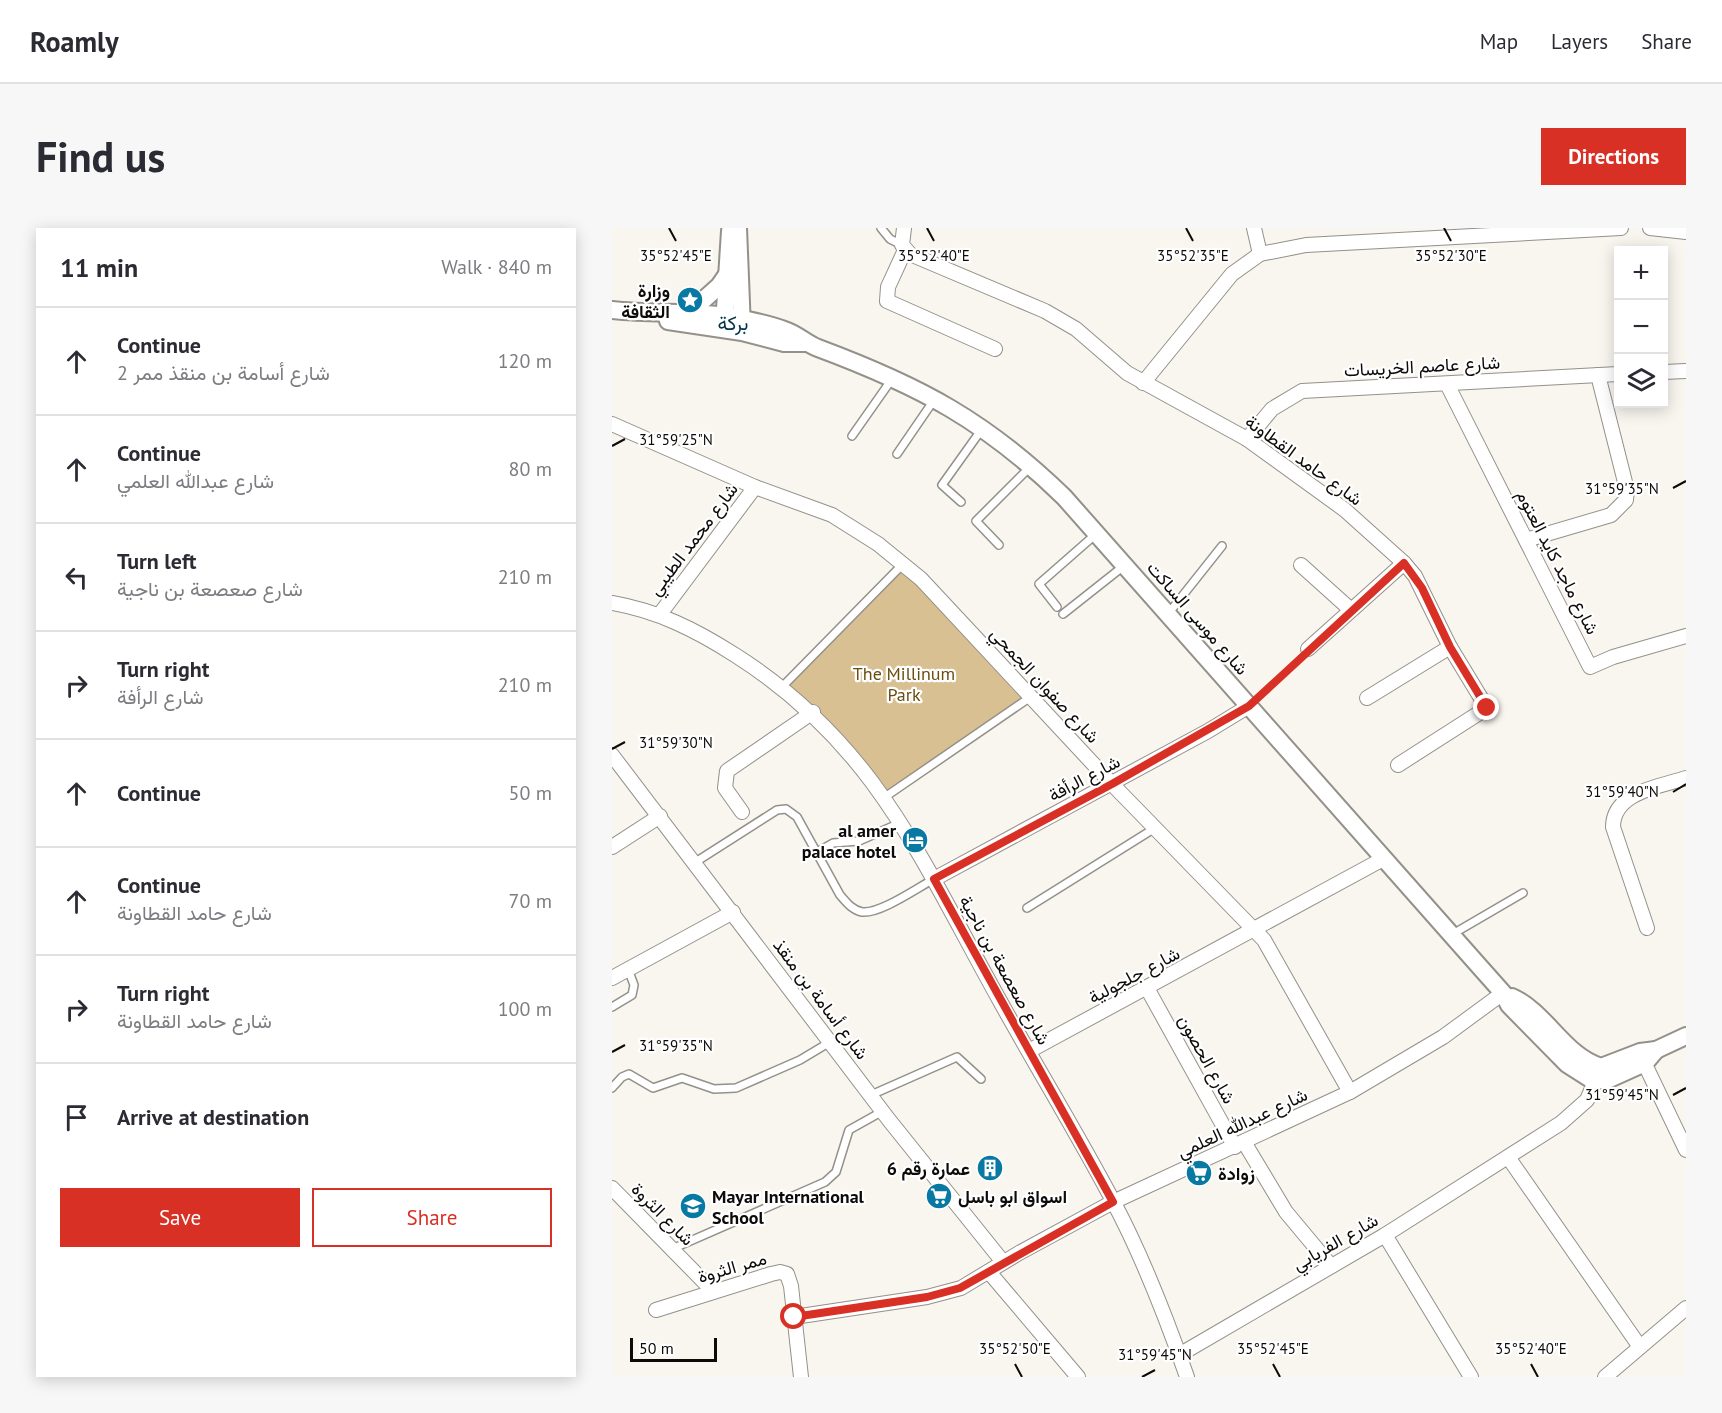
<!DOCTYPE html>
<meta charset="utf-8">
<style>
:root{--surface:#fff;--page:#f7f7f7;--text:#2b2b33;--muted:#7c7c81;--line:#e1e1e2;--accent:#d93025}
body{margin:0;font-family:"PT Sans",Vazirmatn,sans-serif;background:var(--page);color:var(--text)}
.controls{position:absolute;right:18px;top:18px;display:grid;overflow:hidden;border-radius:0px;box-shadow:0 3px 15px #0003}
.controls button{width:54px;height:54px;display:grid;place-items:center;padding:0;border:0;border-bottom:2px solid var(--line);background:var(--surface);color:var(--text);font:30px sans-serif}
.scale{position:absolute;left:18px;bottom:15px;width:87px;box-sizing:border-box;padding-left:6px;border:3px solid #0d0b09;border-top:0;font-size:16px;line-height:21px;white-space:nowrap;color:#0d0b09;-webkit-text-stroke:4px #fff;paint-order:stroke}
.stop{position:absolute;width:18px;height:18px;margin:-14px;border:4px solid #d93025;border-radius:50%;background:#fff}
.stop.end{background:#d93025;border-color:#fff;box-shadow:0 2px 6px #0008}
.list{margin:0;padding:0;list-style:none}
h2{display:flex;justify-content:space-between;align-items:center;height:78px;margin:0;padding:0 24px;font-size:26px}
h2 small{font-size:20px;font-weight:400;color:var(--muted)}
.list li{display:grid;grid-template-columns:39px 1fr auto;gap:18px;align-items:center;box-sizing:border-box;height:108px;padding:0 24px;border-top:2px solid var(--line)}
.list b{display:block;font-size:22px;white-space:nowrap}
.list p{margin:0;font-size:20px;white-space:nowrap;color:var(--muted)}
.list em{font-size:20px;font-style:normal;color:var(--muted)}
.actions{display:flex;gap:12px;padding:18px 24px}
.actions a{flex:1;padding:14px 0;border:2px solid var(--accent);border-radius:0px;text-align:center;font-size:21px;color:var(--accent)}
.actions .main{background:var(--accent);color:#fff}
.icon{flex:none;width:33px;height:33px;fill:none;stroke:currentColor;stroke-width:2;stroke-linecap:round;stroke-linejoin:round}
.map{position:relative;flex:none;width:1074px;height:1149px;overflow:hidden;border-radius:0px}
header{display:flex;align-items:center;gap:36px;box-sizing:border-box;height:84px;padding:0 30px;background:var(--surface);border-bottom:2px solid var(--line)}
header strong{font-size:28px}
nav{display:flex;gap:33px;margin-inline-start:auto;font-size:21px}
.intro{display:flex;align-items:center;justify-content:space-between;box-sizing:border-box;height:144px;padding:0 36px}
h1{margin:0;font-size:42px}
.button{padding:15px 27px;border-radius:0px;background:var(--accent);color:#fff;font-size:21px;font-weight:700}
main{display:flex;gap:36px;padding:0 36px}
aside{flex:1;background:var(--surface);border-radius:0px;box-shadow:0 3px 15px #0003}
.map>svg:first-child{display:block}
.green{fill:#d9c092}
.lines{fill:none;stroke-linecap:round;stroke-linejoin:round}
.service-casing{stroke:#94908a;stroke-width:10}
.minor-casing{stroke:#94908a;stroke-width:16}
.tertiary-casing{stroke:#94908a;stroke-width:20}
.path{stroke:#a4a19c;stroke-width:2;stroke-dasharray:6 3;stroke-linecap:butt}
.service{stroke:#fff;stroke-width:7}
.minor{stroke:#fff;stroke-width:14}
.tertiary{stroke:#fff;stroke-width:16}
.route{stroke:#d93025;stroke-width:8}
.ticks{fill:none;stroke:#0d0b09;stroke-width:2}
.labels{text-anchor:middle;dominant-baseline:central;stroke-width:4.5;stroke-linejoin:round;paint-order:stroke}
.poi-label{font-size:18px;font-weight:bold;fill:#0d0b09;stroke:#fff;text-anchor:end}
.street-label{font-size:18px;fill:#0d0b09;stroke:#fff}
.park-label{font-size:18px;fill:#6a4d0f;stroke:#fff}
.neighbourhood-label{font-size:20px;fill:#043549;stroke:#fff}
.ticks-label{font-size:15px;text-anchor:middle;fill:#0d0b09;stroke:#fff;stroke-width:4.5;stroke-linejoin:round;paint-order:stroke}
</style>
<header>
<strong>Roamly</strong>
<nav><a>Map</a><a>Layers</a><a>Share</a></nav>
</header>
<div class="intro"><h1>Find us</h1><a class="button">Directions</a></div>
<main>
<aside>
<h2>11 min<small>Walk · 840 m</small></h2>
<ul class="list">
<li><svg class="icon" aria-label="ahead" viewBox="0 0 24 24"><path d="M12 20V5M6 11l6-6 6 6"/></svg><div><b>Continue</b><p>شارع أسامة بن منقذ ممر 2</p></div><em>120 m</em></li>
<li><svg class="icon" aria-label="ahead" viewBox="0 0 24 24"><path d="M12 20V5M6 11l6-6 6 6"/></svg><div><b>Continue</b><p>شارع عبدالله العلمي</p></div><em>80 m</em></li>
<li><svg class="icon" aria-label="left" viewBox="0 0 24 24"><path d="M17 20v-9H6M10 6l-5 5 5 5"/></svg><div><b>Turn left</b><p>شارع صعصعة بن ناجية</p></div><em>210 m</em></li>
<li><svg class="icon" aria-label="right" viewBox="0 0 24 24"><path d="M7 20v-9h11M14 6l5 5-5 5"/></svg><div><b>Turn right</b><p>شارع الرأفة</p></div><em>210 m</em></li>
<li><svg class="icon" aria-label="ahead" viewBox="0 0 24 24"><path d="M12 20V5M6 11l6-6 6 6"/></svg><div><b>Continue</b></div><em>50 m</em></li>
<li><svg class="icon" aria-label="ahead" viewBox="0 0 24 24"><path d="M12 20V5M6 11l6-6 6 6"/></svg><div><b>Continue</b><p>شارع حامد القطاونة</p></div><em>70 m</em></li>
<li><svg class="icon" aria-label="right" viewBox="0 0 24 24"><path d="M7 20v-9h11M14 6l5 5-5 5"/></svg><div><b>Turn right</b><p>شارع حامد القطاونة</p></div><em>100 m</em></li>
<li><svg class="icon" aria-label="arrive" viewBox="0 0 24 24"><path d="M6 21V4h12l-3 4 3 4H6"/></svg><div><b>Arrive at destination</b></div></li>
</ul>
<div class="actions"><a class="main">Save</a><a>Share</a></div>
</aside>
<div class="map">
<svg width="1074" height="1149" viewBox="0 0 1074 1149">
<rect width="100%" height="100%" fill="#f9f5ef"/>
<path class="green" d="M 291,336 L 420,468 L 273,569 L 170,459 Z"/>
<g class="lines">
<defs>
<g id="service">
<path d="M 269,0 L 278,11 L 290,17"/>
<path d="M 240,208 L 280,151"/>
<path d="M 285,226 L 322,172"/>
<path d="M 349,274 L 330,257 L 370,201"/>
<path d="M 387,317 L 364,293 L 418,239"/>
<path d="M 445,379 L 427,356 L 484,306"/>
<path d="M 451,386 L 513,337"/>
<path d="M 556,386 L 610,318"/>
<path d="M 170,459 L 291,336"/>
<path d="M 273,569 L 420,468"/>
<path d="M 205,624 L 221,615 L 247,613 L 288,595"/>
<path d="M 82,635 L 165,582 L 174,581 L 185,589 L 228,667 C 234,674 240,682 250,684 C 268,686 305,660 322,651"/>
<path d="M 415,680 L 543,600"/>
<path d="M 839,707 L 911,665"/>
<path d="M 0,779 L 20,767 L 22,757 L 16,741"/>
<path d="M 0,860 L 10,849 L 17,846 L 41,860 L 70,850 L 102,861 L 124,860 L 188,832 L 218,814"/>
<path d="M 259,867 L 345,829 L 369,851"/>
<path d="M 60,1021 L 213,954 L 224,944 L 237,902 L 271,883"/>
</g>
<g id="minor">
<path d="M 292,0 L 290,17 L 298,26 L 433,83 L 464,101 L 515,145 L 635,211 L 733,282 L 792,335 L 803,348 L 838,419 L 875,480 L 786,537"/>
<path d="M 642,0 L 648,26"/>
<path d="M 1038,0 L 1074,4"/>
<path d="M 293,22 L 276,59 L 275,73 L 383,121"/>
<path d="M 1052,144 L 1074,143"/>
<path d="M 531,155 L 620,46 L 648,26 L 694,17 L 1009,0"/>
<path d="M 835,156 L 978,439 L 1001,429 L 1074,408"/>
<path d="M 0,196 L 143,259 L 220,287 L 266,316 L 309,351 L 500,556 L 652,712 L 738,864"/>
<path d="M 635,211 L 660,181 L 690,163 L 1006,146"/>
<path d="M 914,312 L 999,287 L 1014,272 L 1015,262 L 986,147"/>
<path d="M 689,337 L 739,382"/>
<path d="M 0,375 C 46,383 84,402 123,427 C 264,516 310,634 388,773 C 425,840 465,905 501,973 C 531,1029 554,1089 575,1149"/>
<path d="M 48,386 L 143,259"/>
<path d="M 696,421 L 792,335"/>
<path d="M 755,470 L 838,419"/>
<path d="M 0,527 L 277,892 L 391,1034"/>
<path d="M 130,584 L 113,560 L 115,543 L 201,484"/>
<path d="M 0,619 L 48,588"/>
<path d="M 322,651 L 596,503 L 637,478"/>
<path d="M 1035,700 L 1001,599 C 1001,564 1047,559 1074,550"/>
<path d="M 0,750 L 121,684"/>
<path d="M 535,760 L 623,919"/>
<path d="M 417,823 L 771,631"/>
<path d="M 1028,826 L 1074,922"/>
<path d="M 632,914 L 674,984 L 719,1038"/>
<path d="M 896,929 L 1028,1119"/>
<path d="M 0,960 L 101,1063"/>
<path d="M 773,1007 L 859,1149"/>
<path d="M 377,1044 L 466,1149"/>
<path d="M 44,1082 L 159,1046 L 168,1044 L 175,1046 L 179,1058 L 189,1149"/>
<path d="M 182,1089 L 315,1069 L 349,1060 L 407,1025 L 501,974 L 738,864 L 831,809 L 891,765"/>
<path d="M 567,1127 L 773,1007 L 949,895 L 975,872 L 987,844"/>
<path d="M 993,1149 L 1074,1080"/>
</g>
<g id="tertiary">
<path d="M 126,0 L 130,100"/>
<path d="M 0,82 C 44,87 87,82 131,91 C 145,94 161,97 175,103 C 186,107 195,116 206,120 C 308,158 374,193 452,269 L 867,738 L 891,765 L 897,777 L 955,836 L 977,850 L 993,853 L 1033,835 L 1044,822"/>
<path d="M 77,85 L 107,58 L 116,45"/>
<path d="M 56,93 L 130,104 L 172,115 L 194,115"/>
<path d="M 112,97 L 118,3"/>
<path d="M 900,769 C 935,785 951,827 989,839 L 1028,824 L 1044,822 L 1074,808"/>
</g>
</defs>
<use href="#service" class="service-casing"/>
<use href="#minor" class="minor-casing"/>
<use href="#tertiary" class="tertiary-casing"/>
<path class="path" d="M 646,469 L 687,430"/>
<use href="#service" class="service"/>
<use href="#minor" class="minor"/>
<use href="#tertiary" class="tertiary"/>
</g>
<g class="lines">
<path class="route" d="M 182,1089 L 315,1069 L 348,1060 L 501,974 L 322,651 L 500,556 L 637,478 L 792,335 L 810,360 L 838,419 L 875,480"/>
</g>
<path class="ticks" d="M 57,0 L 64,13M 315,0 L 322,13M 574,0 L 581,13M 832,0 L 839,13M 0,218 L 13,211M 1061,260 L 1074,253M 0,521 L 13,514M 1061,564 L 1074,556M 0,824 L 13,817M 1061,867 L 1074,860M 403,1136 L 410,1149M 661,1136 L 668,1149M 919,1136 L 926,1149M 530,1149 L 543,1142"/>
<defs>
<symbol id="sight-disc" viewBox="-11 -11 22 22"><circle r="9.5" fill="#0879a2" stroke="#fff"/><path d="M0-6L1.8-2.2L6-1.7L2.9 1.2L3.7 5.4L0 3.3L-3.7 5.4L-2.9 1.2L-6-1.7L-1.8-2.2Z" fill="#fff"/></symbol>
<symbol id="hotel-disc" viewBox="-11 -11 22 22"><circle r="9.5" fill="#0879a2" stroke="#fff"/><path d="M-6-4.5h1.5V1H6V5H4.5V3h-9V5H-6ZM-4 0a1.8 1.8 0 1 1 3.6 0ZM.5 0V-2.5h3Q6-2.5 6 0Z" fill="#fff"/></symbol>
<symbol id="building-disc" viewBox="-11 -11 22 22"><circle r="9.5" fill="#0879a2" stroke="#fff"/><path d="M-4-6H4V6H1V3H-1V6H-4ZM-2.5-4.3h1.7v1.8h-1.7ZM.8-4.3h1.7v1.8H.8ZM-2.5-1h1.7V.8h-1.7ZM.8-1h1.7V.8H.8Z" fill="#fff"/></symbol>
<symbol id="supermarket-disc" viewBox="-11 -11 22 22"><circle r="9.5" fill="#0879a2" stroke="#fff"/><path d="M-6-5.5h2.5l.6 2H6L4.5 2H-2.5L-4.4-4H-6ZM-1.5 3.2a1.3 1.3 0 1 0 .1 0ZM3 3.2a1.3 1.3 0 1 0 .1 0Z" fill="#fff"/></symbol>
<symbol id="school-disc" viewBox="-11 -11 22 22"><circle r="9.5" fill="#0879a2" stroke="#fff"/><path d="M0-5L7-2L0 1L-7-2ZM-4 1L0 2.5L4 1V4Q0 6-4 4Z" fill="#fff"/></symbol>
</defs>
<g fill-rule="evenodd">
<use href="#sight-disc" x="63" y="57" width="30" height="30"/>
<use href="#hotel-disc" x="288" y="597" width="30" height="30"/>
<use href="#building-disc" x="363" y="925" width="30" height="30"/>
<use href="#supermarket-disc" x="572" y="930" width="30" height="30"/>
<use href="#supermarket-disc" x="312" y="953" width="30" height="30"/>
<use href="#school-disc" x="66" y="963" width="30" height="30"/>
</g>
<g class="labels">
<g class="poi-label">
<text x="58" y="62">وزارة<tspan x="58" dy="21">الثقافة</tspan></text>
<text x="284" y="602">al amer<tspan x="284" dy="21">palace hotel</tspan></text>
<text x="358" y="940">عمارة رقم 6</text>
<text x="606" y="945" text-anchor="start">زوادة</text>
<text x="100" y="968" text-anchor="start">Mayar International<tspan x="100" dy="21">School</tspan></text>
<text x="346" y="968" text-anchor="start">اسواق ابو باسل</text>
</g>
<g class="street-label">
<text transform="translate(810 138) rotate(-3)">شارع عاصم الخريسات</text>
<text transform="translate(692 232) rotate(36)">شارع حامد القطاونة</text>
<text transform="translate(81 311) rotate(-53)">شارع محمد الطيبي</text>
<text transform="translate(946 334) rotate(63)">شارع ماجد كايد العتوم</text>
<text transform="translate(586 390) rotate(49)">شارع موسى الساكت</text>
<text transform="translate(433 457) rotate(47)">شارع صفوان الجمحي</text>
<text transform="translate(472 550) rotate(-28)">شارع الرأفة</text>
<text transform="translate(393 742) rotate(61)">شارع صعصعة بن ناجية</text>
<text transform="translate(522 747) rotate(-28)">شارع جلجولية</text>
<text transform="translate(209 771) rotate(53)">شارع أسامة بن منقذ</text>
<text transform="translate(595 831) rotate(61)">شارع الحصون</text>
<text transform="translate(630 895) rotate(-25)">شارع عبدالله العلمي</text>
<text transform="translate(51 986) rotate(45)">شارع الثروة</text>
<text transform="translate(723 1014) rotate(-30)">شارع الفريابي</text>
<text transform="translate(120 1039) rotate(-16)">ممر الثروة</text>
</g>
<g class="park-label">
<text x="292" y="445">The Millinum<tspan x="292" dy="21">Park</tspan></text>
</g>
<g class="neighbourhood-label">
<text x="121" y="95">بركة</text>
</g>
</g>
<g class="ticks-label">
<text x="64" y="33">35°52'45"E</text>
<text x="322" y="33">35°52'40"E</text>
<text x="581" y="33">35°52'35"E</text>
<text x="839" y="33">35°52'30"E</text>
<text x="64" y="217">31°59'25"N</text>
<text x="1010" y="266">31°59'35"N</text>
<text x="64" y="520">31°59'30"N</text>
<text x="1010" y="569">31°59'40"N</text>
<text x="64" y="823">31°59'35"N</text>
<text x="1010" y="872">31°59'45"N</text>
<text x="403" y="1126">35°52'50"E</text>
<text x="661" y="1126">35°52'45"E</text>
<text x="919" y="1126">35°52'40"E</text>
<text x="543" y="1132">31°59'45"N</text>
</g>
</svg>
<div class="controls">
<button>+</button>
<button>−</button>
<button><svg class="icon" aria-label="layers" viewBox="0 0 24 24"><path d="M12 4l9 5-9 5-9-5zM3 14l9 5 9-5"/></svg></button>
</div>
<div class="scale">50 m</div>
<div class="stop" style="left:182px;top:1089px"></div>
<div class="stop end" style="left:875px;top:480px"></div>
</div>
</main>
